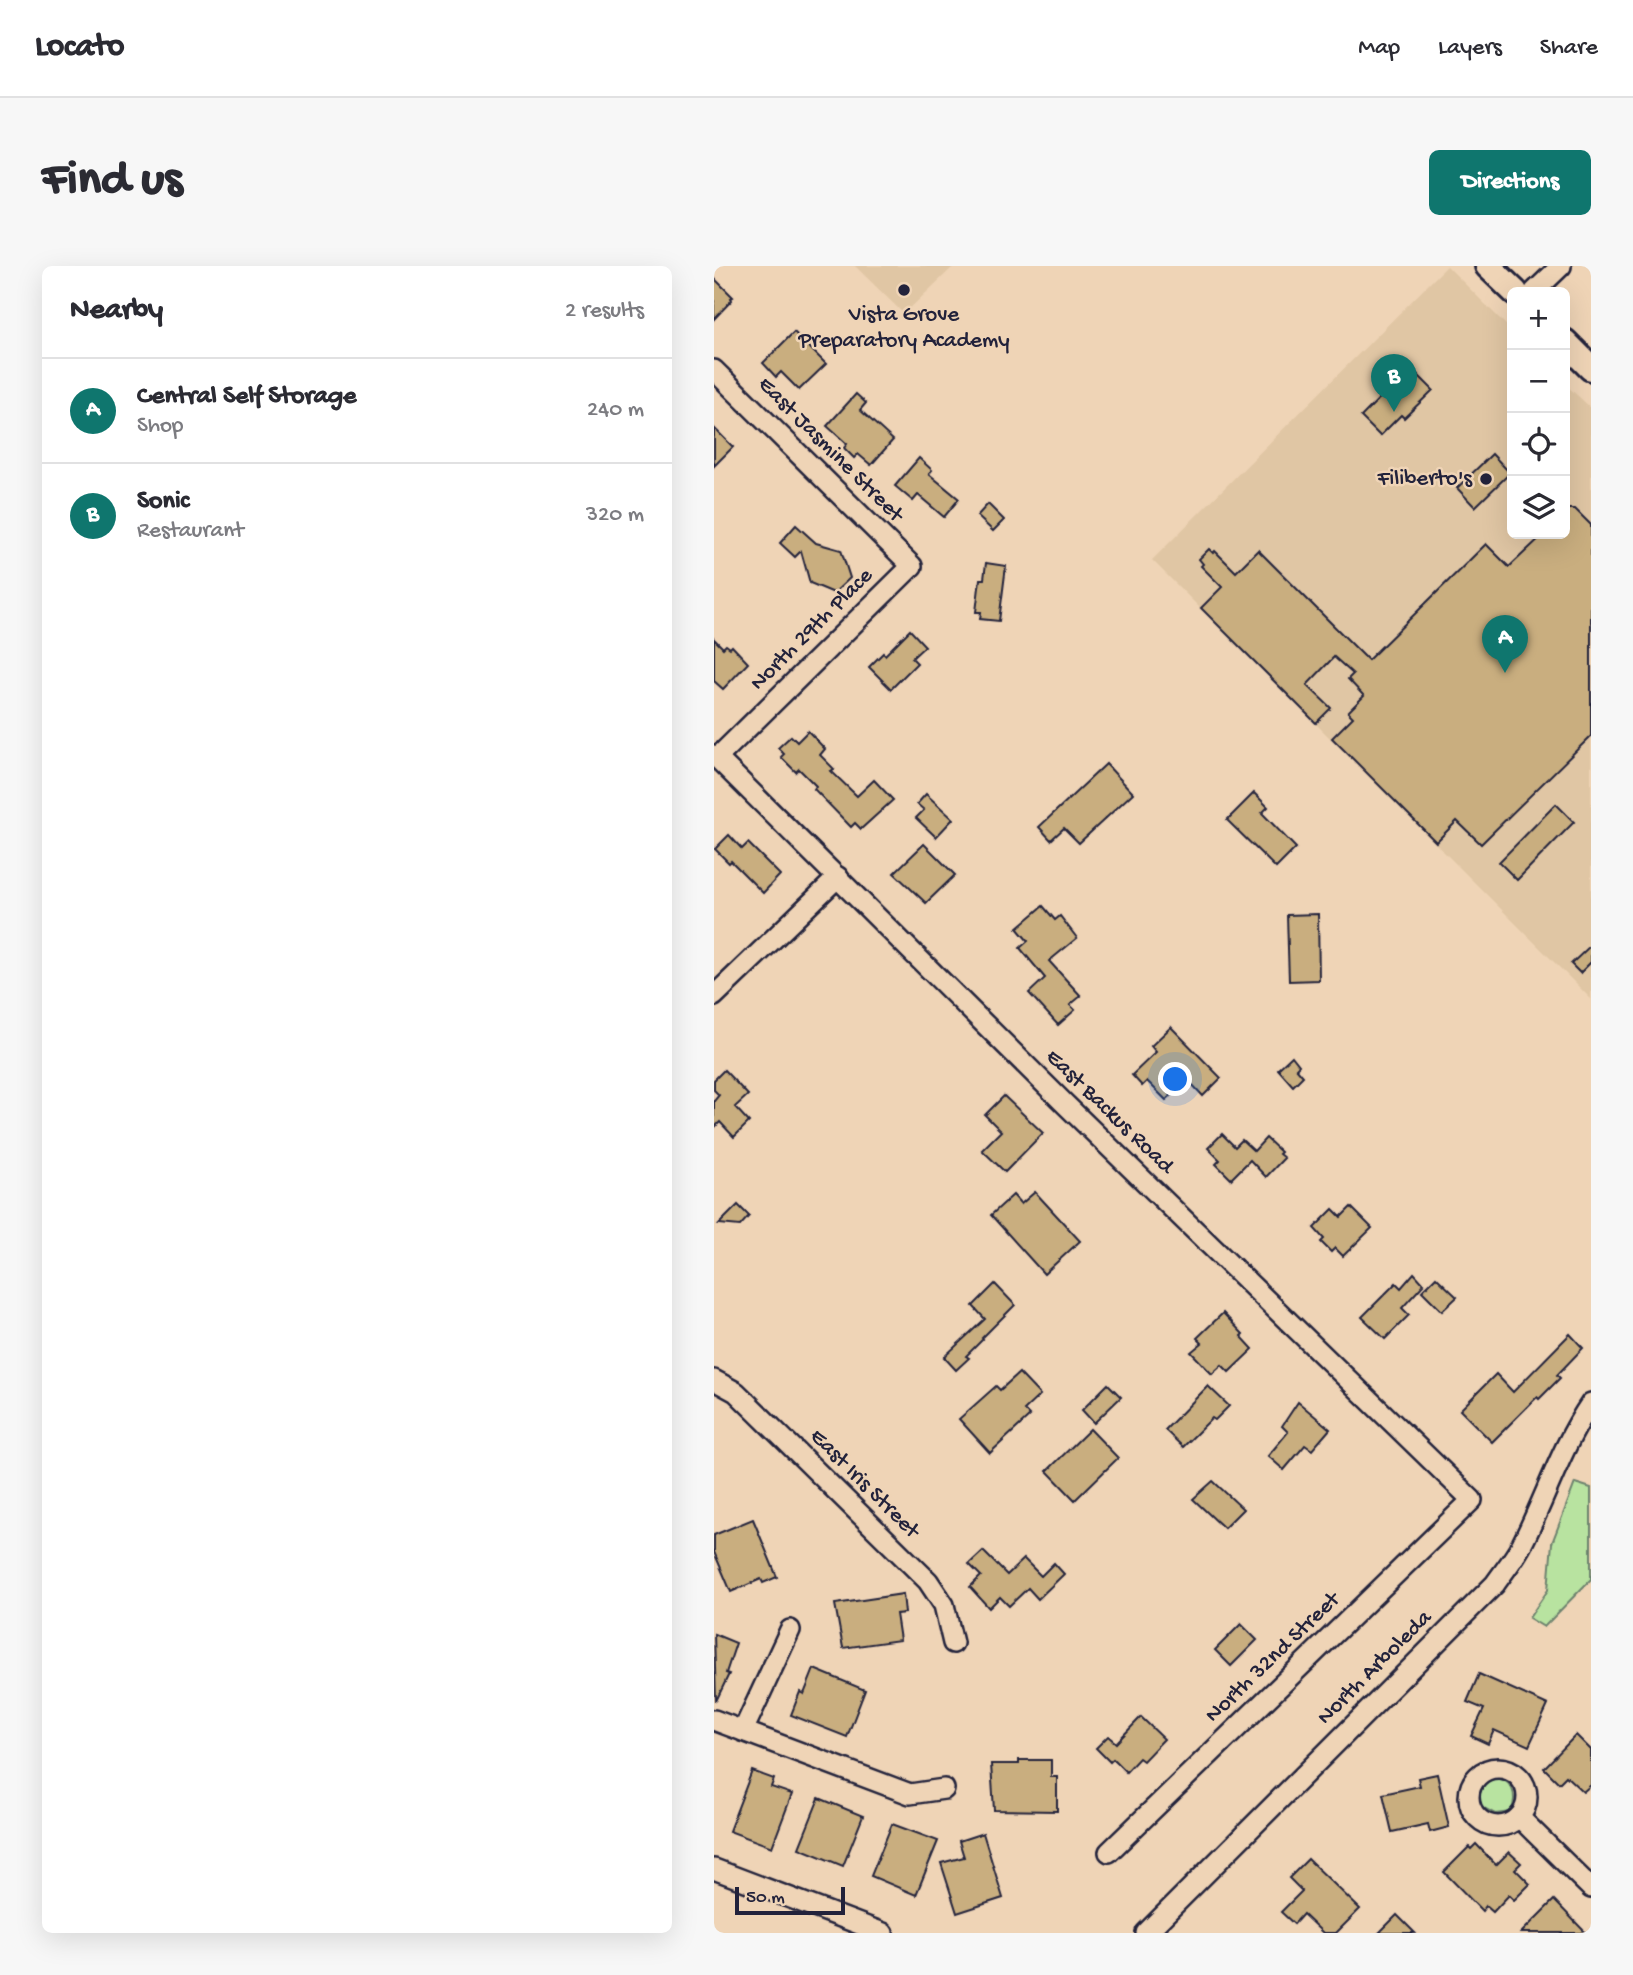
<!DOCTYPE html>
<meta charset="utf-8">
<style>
:root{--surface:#fff;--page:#f7f7f7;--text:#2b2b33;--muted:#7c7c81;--line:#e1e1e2;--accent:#0f766e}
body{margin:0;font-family:"Gochi Hand",sans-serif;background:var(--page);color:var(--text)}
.controls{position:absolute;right:21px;top:21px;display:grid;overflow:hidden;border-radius:10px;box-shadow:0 7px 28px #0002}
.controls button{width:63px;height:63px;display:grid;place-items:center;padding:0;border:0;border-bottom:2px solid var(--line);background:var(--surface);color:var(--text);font:35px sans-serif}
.scale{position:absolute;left:21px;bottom:18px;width:110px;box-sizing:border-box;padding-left:7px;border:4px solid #22223b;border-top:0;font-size:19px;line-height:24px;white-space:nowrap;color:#22223b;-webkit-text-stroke:5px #efd4b6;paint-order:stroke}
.you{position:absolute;left:462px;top:814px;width:24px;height:24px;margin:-18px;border:5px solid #fff;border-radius:50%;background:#1a73e8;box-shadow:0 0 0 10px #1a73e833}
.badge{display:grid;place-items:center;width:46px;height:46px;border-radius:50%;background:var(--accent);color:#fff;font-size:23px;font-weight:700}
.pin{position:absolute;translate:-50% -58px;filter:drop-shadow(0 2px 4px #0008)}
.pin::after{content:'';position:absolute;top:37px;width:24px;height:21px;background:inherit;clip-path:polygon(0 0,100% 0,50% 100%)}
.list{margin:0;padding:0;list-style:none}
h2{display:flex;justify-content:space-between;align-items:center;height:91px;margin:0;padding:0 28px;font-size:30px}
h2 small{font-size:23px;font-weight:400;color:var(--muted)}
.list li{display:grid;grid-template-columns:46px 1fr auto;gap:21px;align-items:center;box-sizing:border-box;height:105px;padding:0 28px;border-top:2px solid var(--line)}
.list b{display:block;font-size:26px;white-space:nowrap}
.list p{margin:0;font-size:23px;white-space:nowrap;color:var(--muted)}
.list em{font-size:23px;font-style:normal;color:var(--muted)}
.icon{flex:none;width:38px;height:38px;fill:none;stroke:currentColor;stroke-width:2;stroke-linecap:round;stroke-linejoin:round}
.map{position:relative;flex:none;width:877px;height:1667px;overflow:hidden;border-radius:10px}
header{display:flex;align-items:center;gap:42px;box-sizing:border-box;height:98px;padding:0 35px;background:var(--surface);border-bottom:2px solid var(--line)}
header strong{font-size:33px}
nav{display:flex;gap:38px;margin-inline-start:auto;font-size:24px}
.intro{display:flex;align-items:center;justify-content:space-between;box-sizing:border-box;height:168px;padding:0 42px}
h1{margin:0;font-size:49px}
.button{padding:18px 32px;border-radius:10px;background:var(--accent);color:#fff;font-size:24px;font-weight:700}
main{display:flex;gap:42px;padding:0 42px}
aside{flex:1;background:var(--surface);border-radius:10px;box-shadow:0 7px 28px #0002}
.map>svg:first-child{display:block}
.built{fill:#e0c6a4}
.green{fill:#b8e3a0;stroke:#6d826e;stroke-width:2}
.building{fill:#c9ae7f;stroke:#22223b;stroke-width:2}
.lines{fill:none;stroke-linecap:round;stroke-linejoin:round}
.minor-casing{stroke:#22223b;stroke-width:24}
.major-casing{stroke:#22223b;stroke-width:30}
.minor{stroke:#efd4b6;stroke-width:19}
.major{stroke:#efd4b6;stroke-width:24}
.poi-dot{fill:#22223b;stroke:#efd4b6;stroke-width:2.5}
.labels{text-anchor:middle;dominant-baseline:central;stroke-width:5;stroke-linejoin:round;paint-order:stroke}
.poi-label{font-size:23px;fill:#22223b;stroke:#efd4b6}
.street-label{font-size:23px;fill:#22223b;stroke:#efd4b6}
</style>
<header>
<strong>Locato</strong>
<nav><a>Map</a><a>Layers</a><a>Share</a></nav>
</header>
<div class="intro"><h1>Find us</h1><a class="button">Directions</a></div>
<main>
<aside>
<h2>Nearby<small>2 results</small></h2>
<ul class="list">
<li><span class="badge">A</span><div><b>Central Self Storage</b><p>Shop</p></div><em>240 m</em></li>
<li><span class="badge">B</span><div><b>Sonic</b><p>Restaurant</p></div><em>320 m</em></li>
</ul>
</aside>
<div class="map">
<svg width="877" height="1667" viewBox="0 0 877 1667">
<rect width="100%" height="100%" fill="#efd4b6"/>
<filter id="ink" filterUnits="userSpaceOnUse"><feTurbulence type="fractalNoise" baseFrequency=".0143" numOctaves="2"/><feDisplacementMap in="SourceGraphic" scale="14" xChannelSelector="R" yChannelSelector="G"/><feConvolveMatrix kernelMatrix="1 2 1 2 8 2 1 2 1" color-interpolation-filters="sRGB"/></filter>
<g filter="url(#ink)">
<g class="built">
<path d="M 141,0 L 240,0 L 190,48 Z"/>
<path d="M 733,0 L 798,65 L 798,268 L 851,268 L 851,118 L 877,142 L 877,733 L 438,294 Z"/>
</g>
<g class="green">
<path d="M 861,1217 L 877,1222 L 877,1313 L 830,1361 L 815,1352 L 834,1324 L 838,1277 Z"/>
<path d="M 777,1512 C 799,1511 804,1529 797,1546 L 781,1548 L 768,1541 C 761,1528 764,1518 777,1512 Z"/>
</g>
<g class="building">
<path d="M 0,12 L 19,31 L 17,32 L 18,34 L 0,53 Z"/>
<path d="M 80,66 L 112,98 L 85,124 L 67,106 L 62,111 L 49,97 Z"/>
<path d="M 696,101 L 719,124 L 690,152 L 687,149 L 666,170 L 647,151 Z"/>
<path d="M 142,128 L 152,137 L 146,144 L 179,174 L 157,199 L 144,188 L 140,192 L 130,182 L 133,178 L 113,160 Z"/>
<path d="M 0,162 L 19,181 L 0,200 Z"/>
<path d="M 778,188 L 796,207 L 761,241 L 743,222 Z"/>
<path d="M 205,192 L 218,204 L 215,208 L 245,233 L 230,251 L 204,229 L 199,235 L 181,220 Z"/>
<path d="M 274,238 L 290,254 L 279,265 L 263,250 Z"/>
<path d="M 851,243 L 861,243 L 877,259 L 877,470 L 767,578 L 743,555 L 722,576 L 618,472 L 639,451 L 634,446 L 650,430 L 634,413 L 639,408 L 620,391 L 593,419 L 617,442 L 602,457 L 487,342 L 508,321 L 487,300 L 489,298 L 485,293 L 495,283 L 499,287 L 501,285 L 522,306 L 544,284 L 654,394 L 772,278 L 795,301 L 830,268 L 851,268 Z"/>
<path d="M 82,259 L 102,277 L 127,284 L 136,312 L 120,327 L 96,317 L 87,285 L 81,291 L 66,277 Z"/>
<path d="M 272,297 L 292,300 L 285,355 L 266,353 L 267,346 L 262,346 L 266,313 L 270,313 Z"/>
<path d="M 196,364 L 211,380 L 198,392 L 203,397 L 177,423 L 155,401 L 169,387 L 171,389 Z"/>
<path d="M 0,373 L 9,382 L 12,379 L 16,382 L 18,380 L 34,397 L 9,423 L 0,415 Z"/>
<path d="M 94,465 L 111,483 L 106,489 L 120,503 L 117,505 L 143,530 L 160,514 L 179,534 L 147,563 L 141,557 L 137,561 L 100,523 L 102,520 L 85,503 L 82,506 L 67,491 L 70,488 L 64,482 L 77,470 L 83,476 Z"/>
<path d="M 392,498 L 419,527 L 365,577 L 350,562 L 337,574 L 325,561 Z"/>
<path d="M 540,527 L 554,541 L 548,547 L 582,582 L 562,602 L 513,554 Z"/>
<path d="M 212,528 L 239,553 L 222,571 L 202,552 L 210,544 L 203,538 Z"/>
<path d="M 842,538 L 860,556 L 803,614 L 785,596 Z"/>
<path d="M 15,569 L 28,583 L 34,577 L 66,609 L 49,627 L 17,595 L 15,597 L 1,583 Z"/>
<path d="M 210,578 L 241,609 L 212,637 L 180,607 Z"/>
<path d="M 329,640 L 341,654 L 346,650 L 363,672 L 335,695 L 367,730 L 356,739 L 361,744 L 344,759 L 315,727 L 331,712 L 306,682 L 314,675 L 303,662 Z"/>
<path d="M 604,648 L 605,714 L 575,715 L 573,649 Z"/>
<path d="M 877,679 L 877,696 L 866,707 L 857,698 Z"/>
<path d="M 457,761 L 507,812 L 489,830 L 474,814 L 452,834 L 433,815 L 428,820 L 418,809 L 442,786 L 437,780 Z"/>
<path d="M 578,790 L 585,799 L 582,802 L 589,810 L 579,820 L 564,803 Z"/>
<path d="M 10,804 L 34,829 L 21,841 L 35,856 L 20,871 L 6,856 L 0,862 L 0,835 L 5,829 L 0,824 L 0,814 Z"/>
<path d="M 290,830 L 329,867 L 291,906 L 268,884 L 287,865 L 271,849 Z"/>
<path d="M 508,868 L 521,881 L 528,874 L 540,885 L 552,872 L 567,886 L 565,888 L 570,892 L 552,911 L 536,894 L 517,913 L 502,898 L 506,894 L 494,882 Z"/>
<path d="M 321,926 L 366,975 L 330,1008 L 277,949 L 299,929 L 307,938 Z"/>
<path d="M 24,939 L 35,950 L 26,960 L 5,958 Z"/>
<path d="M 637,941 L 658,962 L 629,990 L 621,982 L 617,986 L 607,976 L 610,973 L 600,962 L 619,943 L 627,951 Z"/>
<path d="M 700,1007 L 710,1018 L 688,1042 L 695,1049 L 671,1073 L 648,1051 L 682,1017 L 687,1022 Z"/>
<path d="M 722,1011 L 743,1031 L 728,1045 L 708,1025 Z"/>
<path d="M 281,1018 L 301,1039 L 268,1072 L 269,1073 L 252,1090 L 255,1092 L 242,1104 L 230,1091 L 271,1053 L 259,1040 Z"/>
<path d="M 509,1047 L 529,1068 L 527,1070 L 539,1083 L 515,1106 L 508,1099 L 498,1108 L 477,1086 L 488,1077 L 483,1072 Z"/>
<path d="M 856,1068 L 869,1082 L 843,1109 L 846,1112 L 825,1133 L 823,1131 L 778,1176 L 746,1144 L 782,1108 L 799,1126 Z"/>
<path d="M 305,1107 L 326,1129 L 310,1144 L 316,1150 L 276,1187 L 245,1153 L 282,1120 L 286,1124 Z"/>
<path d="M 394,1118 L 407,1131 L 380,1157 L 368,1144 Z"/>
<path d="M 494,1120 L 515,1140 L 501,1154 L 498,1152 L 469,1181 L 451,1164 Z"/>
<path d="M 584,1136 L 616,1163 L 598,1184 L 591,1179 L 570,1204 L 554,1190 L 574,1166 L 568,1160 Z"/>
<path d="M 376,1163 L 404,1192 L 361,1234 L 333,1205 Z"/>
<path d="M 499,1215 L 529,1243 L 510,1262 L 479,1233 Z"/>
<path d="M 39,1253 L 63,1311 L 49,1317 L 47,1313 L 17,1326 L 0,1286 L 0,1269 Z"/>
<path d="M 269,1285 L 293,1309 L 310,1293 L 327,1310 L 340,1297 L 350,1308 L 324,1333 L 314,1322 L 295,1340 L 286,1331 L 275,1342 L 256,1321 L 267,1310 L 255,1298 Z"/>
<path d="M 189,1328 L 191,1347 L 182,1348 L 186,1374 L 129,1382 L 121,1338 Z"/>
<path d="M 527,1358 L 543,1374 L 517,1400 L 501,1384 Z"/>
<path d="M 0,1368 L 22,1377 L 12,1407 L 15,1408 L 2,1435 Z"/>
<path d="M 100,1403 L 151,1424 L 133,1471 L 77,1449 L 86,1426 L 90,1428 Z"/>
<path d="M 765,1408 L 834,1439 L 815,1480 L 780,1464 L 774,1478 L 757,1470 L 770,1443 L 753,1436 Z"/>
<path d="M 427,1451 L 450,1473 L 429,1495 L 425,1492 L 412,1506 L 399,1493 L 396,1496 L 382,1482 L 394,1470 L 402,1477 Z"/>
<path d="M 862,1469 L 877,1484 L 877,1519 L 869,1526 L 852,1510 L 845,1517 L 830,1502 Z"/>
<path d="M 305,1494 L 337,1494 L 337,1511 L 343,1511 L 343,1545 L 280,1544 L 277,1498 L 305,1498 Z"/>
<path d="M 38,1505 L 60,1513 L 57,1521 L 78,1528 L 58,1581 L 15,1565 Z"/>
<path d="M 723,1508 L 735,1561 L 716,1566 L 714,1558 L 678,1566 L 669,1528 L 706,1520 L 704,1512 Z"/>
<path d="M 105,1532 L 149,1550 L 129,1600 L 85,1582 Z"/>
<path d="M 178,1558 L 224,1575 L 202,1629 L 157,1610 Z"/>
<path d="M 269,1567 L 289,1632 L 243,1647 L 227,1597 L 250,1591 L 245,1575 Z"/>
<path d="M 762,1578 L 782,1599 L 795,1586 L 807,1597 L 801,1603 L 816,1618 L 800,1634 L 795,1629 L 779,1646 L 772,1640 L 768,1645 L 730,1606 L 755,1581 L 757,1583 Z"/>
<path d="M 594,1593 L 646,1643 L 622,1667 L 609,1667 L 589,1648 L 580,1658 L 567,1646 L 588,1625 L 575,1612 Z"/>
<path d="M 840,1634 L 872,1667 L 807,1667 Z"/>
<path d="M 683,1649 L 701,1667 L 665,1667 Z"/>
</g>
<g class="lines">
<defs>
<g id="minor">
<path d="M 820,26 L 847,0"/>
<path d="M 0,104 L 198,300 L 3,492"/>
<path d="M 0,489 L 351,838 L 758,1234 L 395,1586"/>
<path d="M 0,730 L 124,611"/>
<path d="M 0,1114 L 22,1126 L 214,1315 L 230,1339 L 239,1377"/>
<path d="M 0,1454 L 196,1528 L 230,1523"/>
<path d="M 29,1465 L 76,1364"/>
<circle cx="784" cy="1531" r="29"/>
<path d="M 805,1551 L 877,1622"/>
<path d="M 0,1603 L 169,1667"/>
<path d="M 432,1667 L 781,1318 C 790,1305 801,1292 808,1278 C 832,1231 847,1181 877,1137"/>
</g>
<g id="major">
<path d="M 774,0 L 801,26"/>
<path d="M 851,76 L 877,102"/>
</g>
</defs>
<use href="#minor" class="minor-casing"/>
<use href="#major" class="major-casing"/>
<use href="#minor" class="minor"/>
<use href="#major" class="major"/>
</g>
</g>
<g class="poi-dot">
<circle cx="190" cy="24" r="7"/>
<circle cx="772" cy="213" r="7"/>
</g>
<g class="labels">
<g class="poi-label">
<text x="190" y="49">Vista Grove<tspan x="190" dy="26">Preparatory Academy</tspan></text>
<text x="758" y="213" text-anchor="end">Filiberto's</text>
</g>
<g class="street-label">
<text transform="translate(116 184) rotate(45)">East Jasmine Street</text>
<text transform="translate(98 364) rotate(-45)">North 29th Place</text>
<text transform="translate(395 846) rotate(44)">East Backus Road</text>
<text transform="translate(150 1218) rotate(45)">East Iris Street</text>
<text transform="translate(559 1392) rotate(-44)">North 32nd Street</text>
<text transform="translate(661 1402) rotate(-45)">North Arboleda</text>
</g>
</g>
</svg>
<div class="controls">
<button>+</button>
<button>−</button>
<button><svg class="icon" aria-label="locate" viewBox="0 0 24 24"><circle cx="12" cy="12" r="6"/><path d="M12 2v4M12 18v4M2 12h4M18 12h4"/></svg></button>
<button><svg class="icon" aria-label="layers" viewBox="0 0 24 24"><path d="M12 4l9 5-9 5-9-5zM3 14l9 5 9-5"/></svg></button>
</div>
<div class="scale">50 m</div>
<div class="you"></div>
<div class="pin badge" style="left:791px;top:407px">A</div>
<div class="pin badge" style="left:680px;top:146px">B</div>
</div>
</main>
